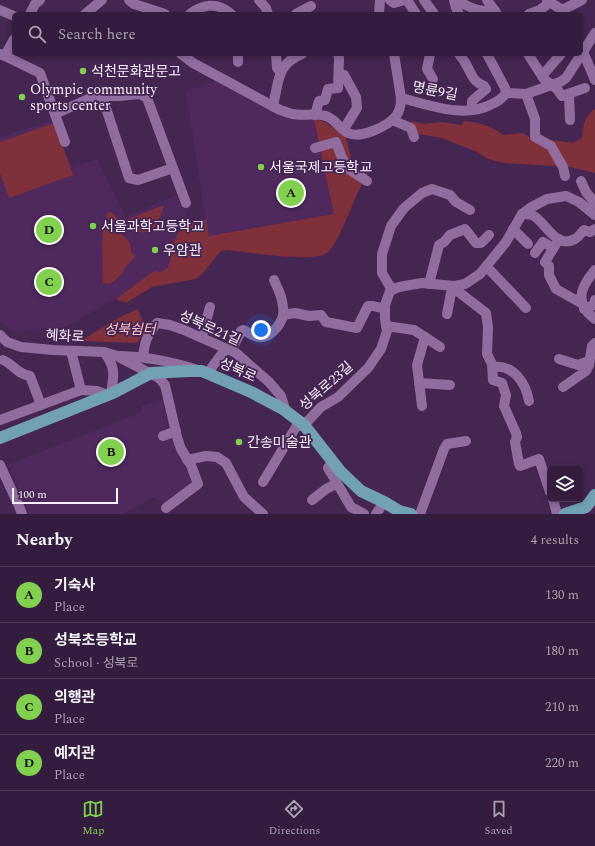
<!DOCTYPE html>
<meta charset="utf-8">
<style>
:root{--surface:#341c3e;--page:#3c2545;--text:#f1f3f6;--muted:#a9a1b0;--line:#4e3a58;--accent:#81d050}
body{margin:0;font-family:Spectral,"Noto Sans KR",serif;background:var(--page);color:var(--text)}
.controls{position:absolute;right:12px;bottom:12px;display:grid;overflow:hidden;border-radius:6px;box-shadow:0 2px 6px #0003}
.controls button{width:36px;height:36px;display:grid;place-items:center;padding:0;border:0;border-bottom:1px solid var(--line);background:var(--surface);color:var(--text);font:20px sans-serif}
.scale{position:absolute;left:12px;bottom:10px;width:106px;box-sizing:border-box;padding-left:4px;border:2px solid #f9f1fd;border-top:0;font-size:11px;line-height:14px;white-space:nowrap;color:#f9f1fd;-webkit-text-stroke:3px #452552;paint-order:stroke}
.you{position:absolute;left:261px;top:330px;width:14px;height:14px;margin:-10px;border:3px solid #fff;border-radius:50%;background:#1a73e8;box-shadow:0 0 0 6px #1a73e833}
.badge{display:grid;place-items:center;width:26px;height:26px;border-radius:50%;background:var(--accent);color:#111;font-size:13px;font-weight:700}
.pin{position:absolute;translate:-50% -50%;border:2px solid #fff;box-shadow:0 1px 4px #0006}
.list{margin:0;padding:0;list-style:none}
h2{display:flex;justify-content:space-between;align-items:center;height:52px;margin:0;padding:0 16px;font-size:17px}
h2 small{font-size:13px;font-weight:400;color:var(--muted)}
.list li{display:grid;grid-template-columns:26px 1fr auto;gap:12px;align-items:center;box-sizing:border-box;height:56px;padding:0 16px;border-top:1px solid var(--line)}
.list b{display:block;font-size:15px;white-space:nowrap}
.list p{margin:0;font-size:13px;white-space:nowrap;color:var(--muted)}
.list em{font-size:13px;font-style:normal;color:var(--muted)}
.icon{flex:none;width:22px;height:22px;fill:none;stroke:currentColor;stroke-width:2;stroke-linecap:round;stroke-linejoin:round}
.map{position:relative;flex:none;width:595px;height:514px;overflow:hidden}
.search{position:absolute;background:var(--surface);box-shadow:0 2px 6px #0003;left:12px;right:12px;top:12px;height:44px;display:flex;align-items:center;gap:10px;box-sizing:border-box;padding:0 14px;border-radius:6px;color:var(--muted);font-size:15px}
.sheet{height:276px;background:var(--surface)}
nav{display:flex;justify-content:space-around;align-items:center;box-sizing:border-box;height:56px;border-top:1px solid var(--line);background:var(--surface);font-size:11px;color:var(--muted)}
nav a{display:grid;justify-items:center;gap:2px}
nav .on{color:var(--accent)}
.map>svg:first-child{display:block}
.built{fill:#4f295d}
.green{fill:#80303a}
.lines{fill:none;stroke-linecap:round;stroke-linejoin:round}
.minor{stroke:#906c9f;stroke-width:10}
.major{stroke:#72a0b4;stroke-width:12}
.poi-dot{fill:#81d050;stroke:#452552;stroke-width:1.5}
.labels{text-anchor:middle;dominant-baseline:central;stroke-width:3.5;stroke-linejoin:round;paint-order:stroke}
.poi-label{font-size:14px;fill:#f9f1fd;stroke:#452552;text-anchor:start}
.street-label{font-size:14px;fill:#f9f1fd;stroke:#452552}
.park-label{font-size:14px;font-style:italic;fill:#fbc1c4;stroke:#452552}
</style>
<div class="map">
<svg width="595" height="514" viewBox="0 0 595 514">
<rect width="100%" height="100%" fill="#452552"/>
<g class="built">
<path d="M 219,81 L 314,119 L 335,214 L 208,236 L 186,91 Z"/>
<path d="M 52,121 L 72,167 L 97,159 L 126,217 L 176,195 L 190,223 L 183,228 L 168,268 L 68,326 L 16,332 L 0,321 L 0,137 Z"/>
<path d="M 164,400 L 168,428 L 162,434 L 172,437 L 187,465 L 192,484 L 166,506 L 154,497 L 123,514 L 28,514 L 26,503 L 8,465 L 142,412 L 142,406 Z"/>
</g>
<g class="green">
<path d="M 595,109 L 595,173 L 570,167 L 504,163 L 488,159 L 475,151 L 442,138 L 418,134 L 414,130 L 411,121 L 424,124 L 442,122 L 461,125 L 464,121 C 478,122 492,126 503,135 L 524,133 L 536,143 L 551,140 L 573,143 L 582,138 C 584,125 583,117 595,109 Z"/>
<path d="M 314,119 L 325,122 L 346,137 L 354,170 L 372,166 C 367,174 363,182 359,190 C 352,204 338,245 327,253 C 315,263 246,252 228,250 L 221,251 L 203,273 L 196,279 L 152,287 L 126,303 L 116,299 L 154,271 L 160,272 L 168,268 L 171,258 L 168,256 C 178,231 179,226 206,219 L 209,236 L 334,214 Z"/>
<path d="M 54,123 L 73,175 L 9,198 L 0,173 L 0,142 Z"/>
<path d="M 164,205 L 155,231 C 137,236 120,226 106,217 L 107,213 L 111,212 L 120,221 L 129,219 Z"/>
<path d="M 103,225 C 115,232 133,236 131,252 L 135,256 L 123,270 L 124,272 L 110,284 L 103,283 L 102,244 Z"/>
<path d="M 138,309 L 146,331 L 137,343 L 81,341 L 118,318 Z"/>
</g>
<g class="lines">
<g class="minor">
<path d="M 129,0 L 134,4 L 165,14"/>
<path d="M 259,0 L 266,8 L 268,14"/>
<path d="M 390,0 L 394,3 L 405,0"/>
<path d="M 407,0 L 416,14"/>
<path d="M 424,0 L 434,14"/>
<path d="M 454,0 L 456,8 L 459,14"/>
<path d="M 458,0 C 469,9 482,12 495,11"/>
<path d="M 487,0 L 497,14"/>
<path d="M 547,0 L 562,10 L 582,0"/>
<path d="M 0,10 L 14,16"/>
<path d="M 30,14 L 35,4 L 40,0"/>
<path d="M 85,14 L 102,0"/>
<path d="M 190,14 C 203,4 218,2 231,14"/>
<path d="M 296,14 L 311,6"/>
<path d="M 379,14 L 380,0"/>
<path d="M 529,14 L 540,10 L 550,2"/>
<path d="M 583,52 L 595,80"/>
<path d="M 0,54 L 5,56 L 14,39"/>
<path d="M 181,54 L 193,63 L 280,110 C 284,111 288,113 292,114 C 303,116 315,113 326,116 C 335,119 340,129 348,133 C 361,139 388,126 396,116 C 400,111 401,104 401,98 L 394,54"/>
<path d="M 276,54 L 277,68 L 281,73"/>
<path d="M 430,54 L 427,69 L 433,79"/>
<path d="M 459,54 C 462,58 466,63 468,68 C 473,77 474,82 484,86 L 486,89 L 472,101 L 472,109"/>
<path d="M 487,54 L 505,88 L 506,93"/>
<path d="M 528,54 L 544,79 L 557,89 L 562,96 L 585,88"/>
<path d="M 5,56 L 40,73 L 65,142"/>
<path d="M 238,62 L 238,54"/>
<path d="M 339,74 L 344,75 L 356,97 L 357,108 L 344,129"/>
<path d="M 542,76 L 561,54"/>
<path d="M 506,93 L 526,94 L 560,82 L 566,78 L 595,33"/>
<path d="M 526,94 L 535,119 L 535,137 L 551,146 L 563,167 L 565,176"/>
<path d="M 569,94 L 570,120"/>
<path d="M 103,95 L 104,102 L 129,178 L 138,180 L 173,168"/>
<path d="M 401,98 C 430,105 464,119 492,104 C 498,101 502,99 506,93"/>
<path d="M 273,105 C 279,83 276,64 302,54"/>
<path d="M 55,114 L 95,96 L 119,96 L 140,94 L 147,98 L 186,203"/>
<path d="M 315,115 L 319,101 L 325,100 L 328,89 L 338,88 L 339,58 L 338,54"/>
<path d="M 392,120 L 411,128 L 414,137"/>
<path d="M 315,148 L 336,142 L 342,158 L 350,170 L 367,181"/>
<path d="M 581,181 L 586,192 L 595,203"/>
<path d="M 522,214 C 525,214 529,214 532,215 C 546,221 555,250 575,239 C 578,238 581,233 584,230 L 590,232 L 595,229"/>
<path d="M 513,229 L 528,244"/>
<path d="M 559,239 L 545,262 L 549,266 L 549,275 L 556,289 L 581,303"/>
<path d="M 535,253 L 543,242 L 553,248"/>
<path d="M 486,266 L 526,308"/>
<path d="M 595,270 C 580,288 574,303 595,319"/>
<path d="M 429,284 L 439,245 L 444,242 L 450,235 L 465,229 L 476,243 L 481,243 L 489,235"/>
<path d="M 394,289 L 389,285 L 382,273 L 382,254 L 391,226 L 404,208 L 422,193 L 432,189 L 450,195 L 456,202 L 470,210"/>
<path d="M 584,309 L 594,305 L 595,300"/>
<path d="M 447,314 L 451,293 L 454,286 L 460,293 L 486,313 L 488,327 L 487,354 L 492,364 L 493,380 L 502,383 L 506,395 L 504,406 L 516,433 L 517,437 L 515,442 L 519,464 L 520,466 L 539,459 L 550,492"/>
<path d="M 283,315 L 295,313 L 309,316 L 321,315 L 326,322 L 357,328 L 368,306 L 373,306 L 385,309"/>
<path d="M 386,326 L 414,330 L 440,347"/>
<path d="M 0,335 L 7,342 L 21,347 L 53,350 L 104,352 L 117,356 L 159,378 L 165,385 L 177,437 L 181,449 L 191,465 L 198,484 L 166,508"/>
<path d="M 202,336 L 210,307"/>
<path d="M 71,351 L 81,390"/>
<path d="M 104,352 C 116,368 114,374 111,394"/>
<path d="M 120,356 C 148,357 168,361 195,369"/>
<path d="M 143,356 C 145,341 147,335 157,323 L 170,325 L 184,330 L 236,353 L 269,382 L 281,396 L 286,412"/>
<path d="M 559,359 L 578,365 L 589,361"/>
<path d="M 3,360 C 15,365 15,373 30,376 L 41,405"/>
<path d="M 493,367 C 514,364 526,384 529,401"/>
<path d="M 209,374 L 212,367 L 224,351 L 235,343 L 241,331 L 243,330 C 248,332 253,336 258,337 C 269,339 280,326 283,316 C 284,312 283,306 282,301 C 281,294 277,287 274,280"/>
<path d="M 419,383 L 450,385"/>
<path d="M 563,387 L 586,371 L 589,365 L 592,346 L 595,343"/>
<path d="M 422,406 L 417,365 L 425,337"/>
<path d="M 0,420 L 81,390 L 97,391 L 107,395"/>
<path d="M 163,436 L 176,431"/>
<path d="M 187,460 L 206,456 L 217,457 L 226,463 L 244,497 L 263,514"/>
<path d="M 333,461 L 328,468 L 351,507 L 364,514"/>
<path d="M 0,465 L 19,506 L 22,514"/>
<path d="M 263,482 L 296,427 L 304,425 L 321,407 L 338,397 L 368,368 L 381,349 L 387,331 L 385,319 L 385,305 L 390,291 L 399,287 L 422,283 L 454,286 L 465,284 L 480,274 L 506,242 L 522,214 L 530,208 L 547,199 L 566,196 L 579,202 L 595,215"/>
<path d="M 553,499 L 557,514"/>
<path d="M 312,500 L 326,489 L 336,484"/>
<path d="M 376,514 L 384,502"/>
<path d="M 420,514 L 444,449 L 447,444 L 466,441"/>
</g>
<g class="major">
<path d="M 0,438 L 113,393 L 151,373 L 189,371 L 202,371 L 251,392 L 283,409 L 304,425 L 340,471 L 361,491 L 384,502 L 399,511 L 411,514"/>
<path d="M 565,514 L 586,507 L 595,495"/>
</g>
</g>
<g class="poi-dot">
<circle cx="83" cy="71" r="4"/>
<circle cx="22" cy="97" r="4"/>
<circle cx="261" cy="167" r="4"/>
<circle cx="93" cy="226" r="4"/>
<circle cx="155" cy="250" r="4"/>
<circle cx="239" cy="442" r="4"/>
</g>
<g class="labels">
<g class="poi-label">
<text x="91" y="71">석천문화관문고</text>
<text x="30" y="89">Olympic community<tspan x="30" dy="16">sports center</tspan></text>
<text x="269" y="167">서울국제고등학교</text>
<text x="101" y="226">서울과학고등학교</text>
<text x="163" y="250">우암관</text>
<text x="247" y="442">간송미술관</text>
</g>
<g class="street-label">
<text transform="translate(435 91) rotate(11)">명륜9길</text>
<text transform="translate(210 328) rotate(24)">성북로21길</text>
<text transform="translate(65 336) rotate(3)">혜화로</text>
<text transform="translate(238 370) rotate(24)">성북로</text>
<text transform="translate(326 386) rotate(-41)">성북로23길</text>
</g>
<g class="park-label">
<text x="130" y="329">성북쉼터</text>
</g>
</g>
</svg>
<div class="controls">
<button><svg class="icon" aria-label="layers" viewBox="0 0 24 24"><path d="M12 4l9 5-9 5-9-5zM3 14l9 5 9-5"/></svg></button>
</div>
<div class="scale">100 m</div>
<div class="you"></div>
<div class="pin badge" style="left:291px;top:193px">A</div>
<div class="pin badge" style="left:111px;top:452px">B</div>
<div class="pin badge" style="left:49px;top:282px">C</div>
<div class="pin badge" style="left:49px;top:230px">D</div>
<div class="search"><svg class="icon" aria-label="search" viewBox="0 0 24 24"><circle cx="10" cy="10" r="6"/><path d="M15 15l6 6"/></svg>Search here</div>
</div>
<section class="sheet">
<h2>Nearby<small>4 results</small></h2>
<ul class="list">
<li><span class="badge">A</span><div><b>기숙사</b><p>Place</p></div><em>130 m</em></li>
<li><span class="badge">B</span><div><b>성북초등학교</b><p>School · 성북로</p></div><em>180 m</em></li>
<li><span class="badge">C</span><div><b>의행관</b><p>Place</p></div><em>210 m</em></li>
<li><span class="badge">D</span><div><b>예지관</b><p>Place</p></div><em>220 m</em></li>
</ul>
</section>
<nav>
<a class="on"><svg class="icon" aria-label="map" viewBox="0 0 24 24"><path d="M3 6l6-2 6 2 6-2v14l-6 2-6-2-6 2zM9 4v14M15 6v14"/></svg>Map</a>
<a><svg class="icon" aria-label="directions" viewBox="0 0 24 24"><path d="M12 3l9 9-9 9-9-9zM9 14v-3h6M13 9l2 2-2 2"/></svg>Directions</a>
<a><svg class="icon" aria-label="saved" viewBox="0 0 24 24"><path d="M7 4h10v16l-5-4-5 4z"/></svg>Saved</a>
</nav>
